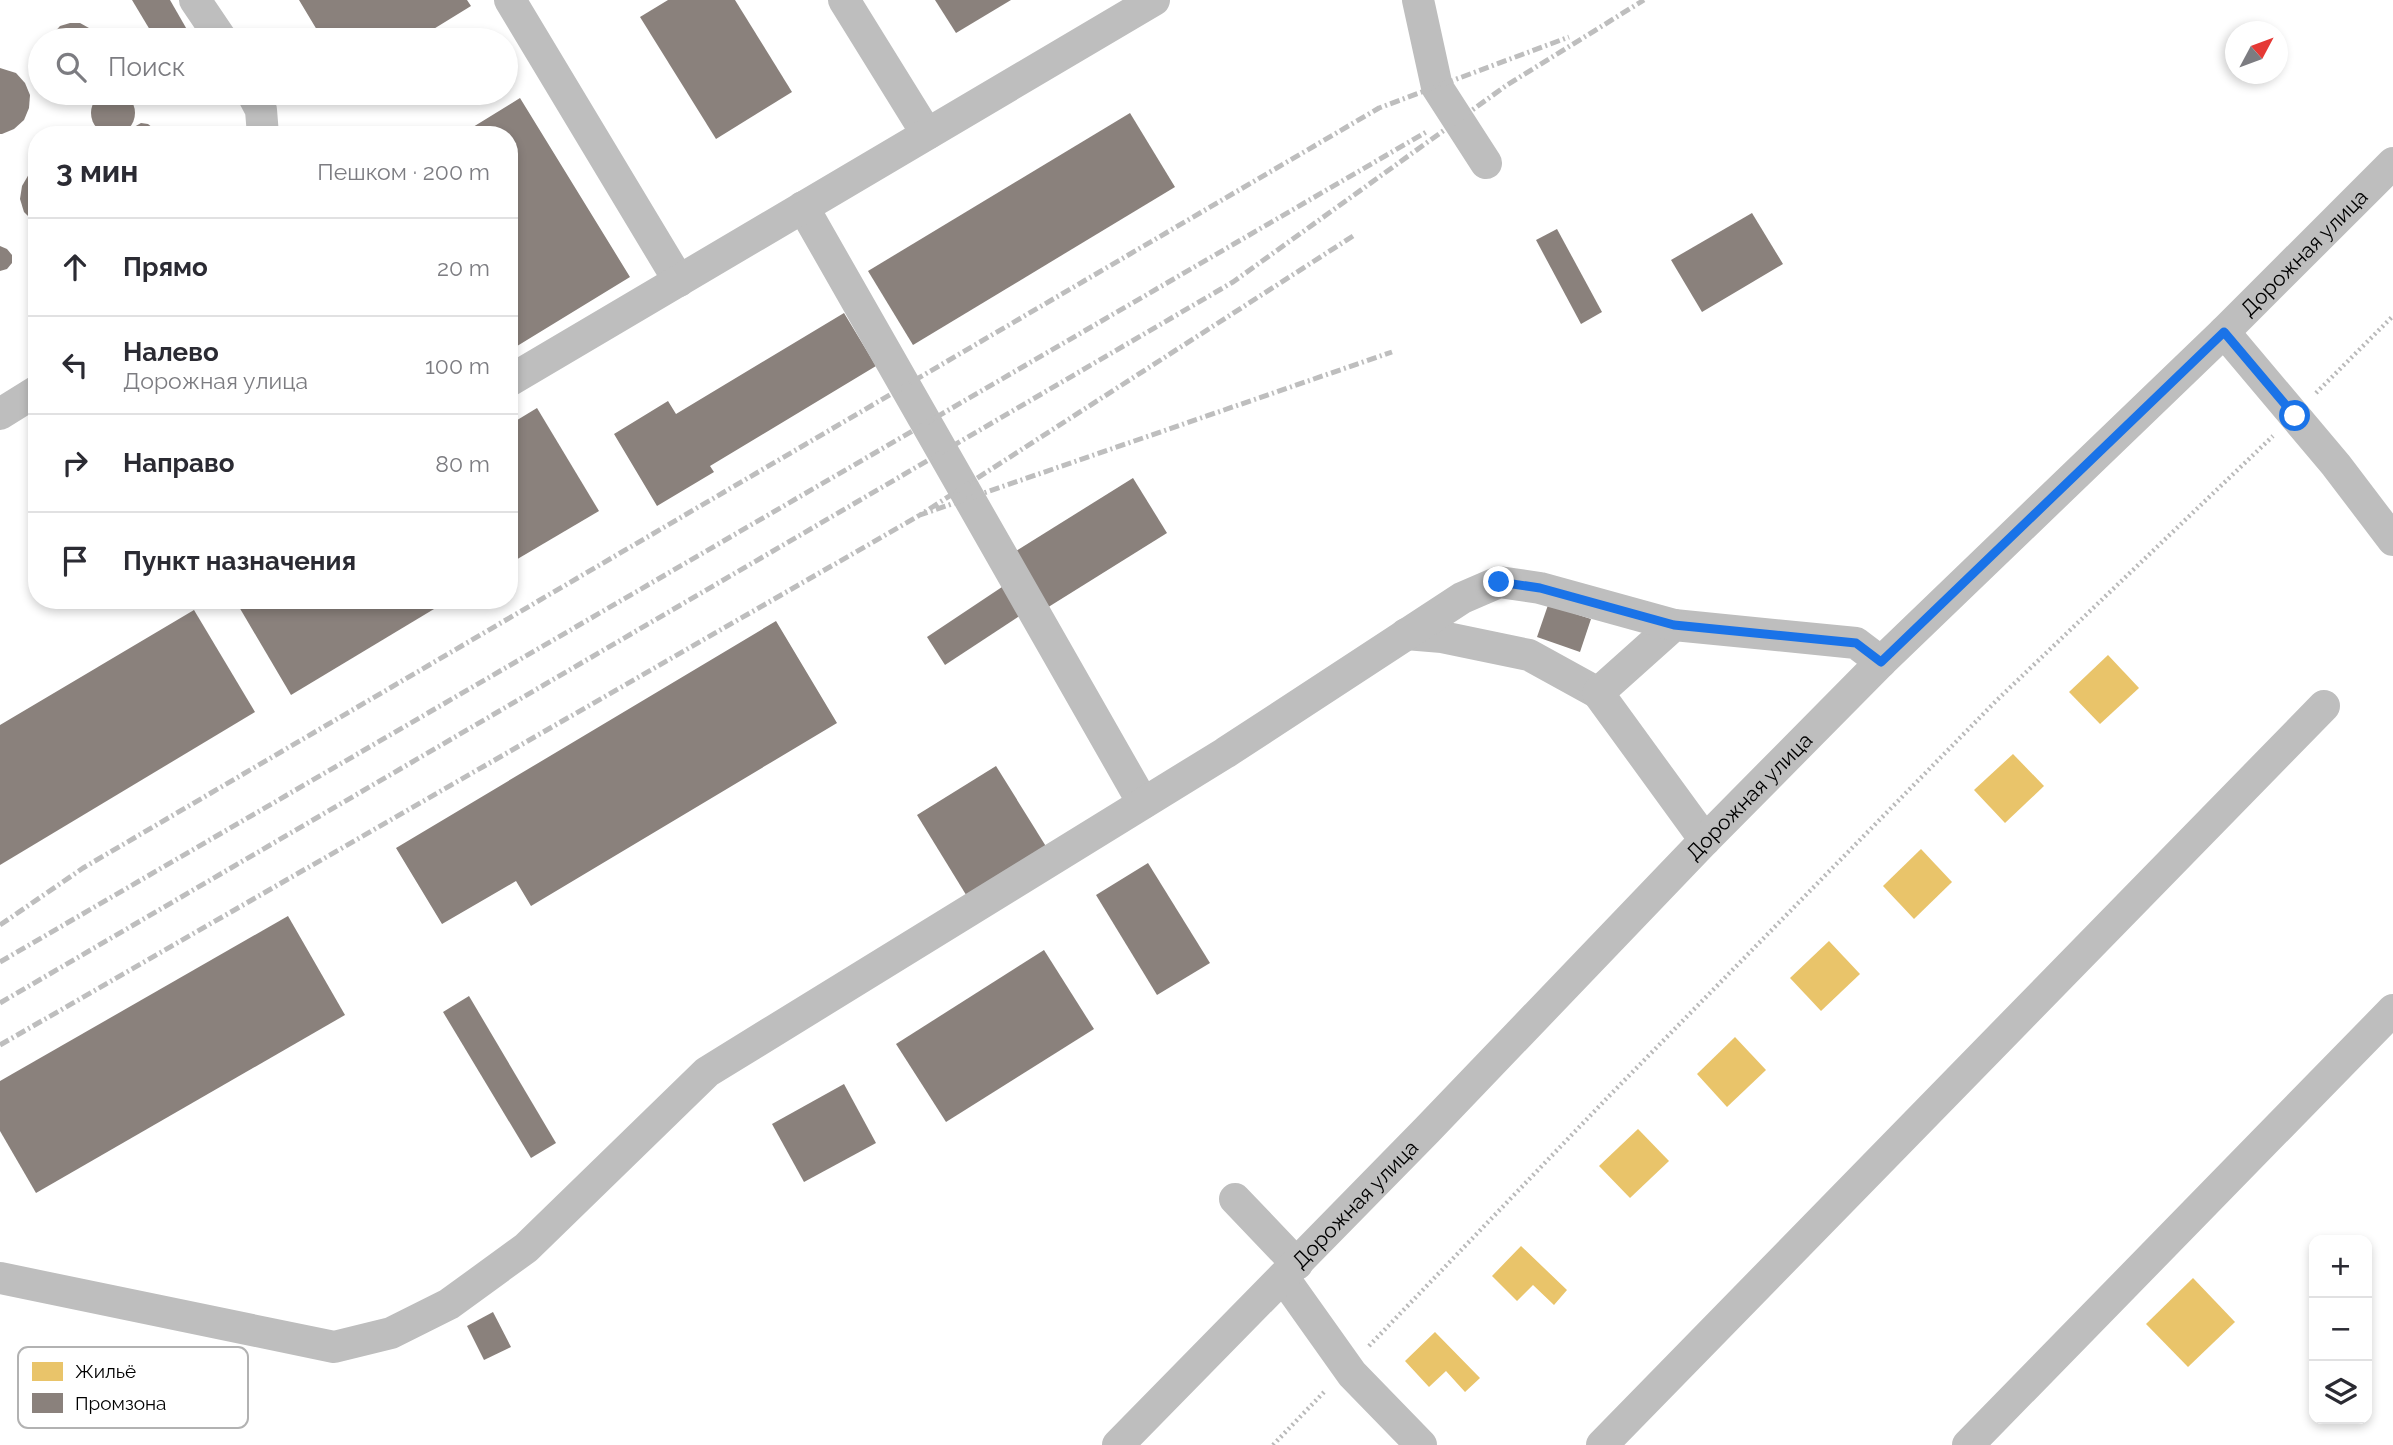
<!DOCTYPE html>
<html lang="ru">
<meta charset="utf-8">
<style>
:root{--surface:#fff;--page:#f2f2f3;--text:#2b2b33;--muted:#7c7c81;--line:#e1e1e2}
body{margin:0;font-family:Raleway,sans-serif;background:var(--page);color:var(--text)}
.controls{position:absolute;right:21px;bottom:21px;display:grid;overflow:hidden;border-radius:14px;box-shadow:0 4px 10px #0003}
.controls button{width:63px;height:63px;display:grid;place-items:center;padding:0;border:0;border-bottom:2px solid var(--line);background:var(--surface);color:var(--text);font:35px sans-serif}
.compass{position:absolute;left:2225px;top:21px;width:63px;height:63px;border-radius:50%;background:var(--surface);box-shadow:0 4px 10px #0003;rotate:49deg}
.stop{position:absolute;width:21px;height:21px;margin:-16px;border:5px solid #1a73e8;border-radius:50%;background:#fff}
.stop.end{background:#1a73e8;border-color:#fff;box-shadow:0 2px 7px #0008}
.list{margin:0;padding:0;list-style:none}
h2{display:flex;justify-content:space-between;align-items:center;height:91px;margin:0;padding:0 28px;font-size:30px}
h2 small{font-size:23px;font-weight:400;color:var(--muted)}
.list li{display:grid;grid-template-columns:46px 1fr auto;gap:21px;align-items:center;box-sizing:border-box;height:98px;padding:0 28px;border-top:2px solid var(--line)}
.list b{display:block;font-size:26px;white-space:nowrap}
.list p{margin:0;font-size:23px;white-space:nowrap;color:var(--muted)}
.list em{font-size:23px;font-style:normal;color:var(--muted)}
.icon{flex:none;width:38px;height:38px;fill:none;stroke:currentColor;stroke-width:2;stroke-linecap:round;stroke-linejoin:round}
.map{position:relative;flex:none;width:2393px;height:1445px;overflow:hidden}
.search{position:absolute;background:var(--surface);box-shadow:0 4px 10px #0003;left:28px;top:28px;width:490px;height:77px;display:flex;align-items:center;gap:18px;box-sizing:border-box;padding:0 24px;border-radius:38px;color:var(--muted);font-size:26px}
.panel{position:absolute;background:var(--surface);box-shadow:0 4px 10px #0003;left:28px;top:126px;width:490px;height:483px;border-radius:28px}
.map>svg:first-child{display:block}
.homes{fill:#e9c46a}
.industry{fill:#8a817c}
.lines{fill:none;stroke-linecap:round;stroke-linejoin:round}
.path{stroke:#b9b9b9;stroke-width:4.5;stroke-dasharray:2 3.5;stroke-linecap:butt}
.minor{stroke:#bebebe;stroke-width:32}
.rail{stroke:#bebebe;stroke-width:5;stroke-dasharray:10 3.5 2 3.5;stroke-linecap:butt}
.route{stroke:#1a73e8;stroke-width:9}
.labels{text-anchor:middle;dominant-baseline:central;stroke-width:7;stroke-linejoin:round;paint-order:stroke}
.street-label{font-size:21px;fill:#000;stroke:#fff}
.key{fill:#fff;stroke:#b2b2b2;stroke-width:2}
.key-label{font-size:19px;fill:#000}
</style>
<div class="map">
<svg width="2393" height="1445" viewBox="0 0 2393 1445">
<rect width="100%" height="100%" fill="#fff"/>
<g class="homes">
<path d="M 2108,655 L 2139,688 L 2100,724 L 2069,692 Z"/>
<path d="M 2013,754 L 2044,786 L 2005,823 L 1974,790 Z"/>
<path d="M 1921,849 L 1952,882 L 1914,919 L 1883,886 Z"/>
<path d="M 1829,941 L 1860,974 L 1821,1011 L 1790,978 Z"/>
<path d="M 1735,1037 L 1766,1070 L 1727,1107 L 1697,1074 Z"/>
<path d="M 1638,1129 L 1669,1161 L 1630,1198 L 1599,1166 Z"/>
<path d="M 1521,1246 L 1567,1290 L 1554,1305 L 1533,1285 L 1517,1301 L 1492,1276 Z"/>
<path d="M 2193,1278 L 2235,1322 L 2188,1367 L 2146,1324 Z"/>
<path d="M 1435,1332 L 1480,1378 L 1465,1392 L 1446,1371 L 1429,1387 L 1405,1361 Z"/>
</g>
<g class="industry">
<path d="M 132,0 L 170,0 L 193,40 L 156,40 Z"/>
<path d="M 299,0 L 467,0 L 471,6 L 432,30 L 438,40 L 323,40 Z"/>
<path d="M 668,0 L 735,0 L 792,92 L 716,139 L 640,17 Z"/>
<path d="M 935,0 L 1011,0 L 956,33 Z"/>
<path d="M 70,23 L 80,23 L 89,28 L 96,40 L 52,40 L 53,34 L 60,26 Z"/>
<path d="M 0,68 L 16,73 L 25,83 L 30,95 L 29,108 L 24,120 L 14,129 L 2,134 L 0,134 Z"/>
<circle cx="113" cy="113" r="22"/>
<path d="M 186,93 L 209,93 L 192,103 Z"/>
<path d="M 356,93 L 379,93 L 362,103 Z"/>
<path d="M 520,98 L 630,277 L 509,351 L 509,135 L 460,135 Z"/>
<path d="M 1130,113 L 1175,187 L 913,345 L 868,271 Z"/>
<path d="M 141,123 L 148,124 L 153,128 L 155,135 L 131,135 L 134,127 Z"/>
<path d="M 37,168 L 37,225 L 24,212 L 20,199 L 22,186 L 29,174 Z"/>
<path d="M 1752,213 L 1783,264 L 1702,312 L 1671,260 Z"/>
<path d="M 1557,229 L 1602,312 L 1581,324 L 1536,240 Z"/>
<path d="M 0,246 L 7,249 L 12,255 L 12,263 L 7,269 L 0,271 Z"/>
<path d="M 844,313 L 876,366 L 710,466 L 714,472 L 657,506 L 614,434 L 668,401 L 676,414 Z"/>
<path d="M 537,408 L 599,511 L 509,564 L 509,425 Z"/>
<path d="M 1133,478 L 1167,533 L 1042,611 L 1008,556 Z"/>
<path d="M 1005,585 L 1024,613 L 945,665 L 927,637 Z"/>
<path d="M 235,600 L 449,600 L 291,695 Z"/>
<path d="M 1548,605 L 1591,619 L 1580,652 L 1537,637 Z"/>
<path d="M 194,610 L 255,712 L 0,865 L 0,725 Z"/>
<path d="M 776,621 L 837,723 L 531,906 L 516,881 L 442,924 L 396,848 Z"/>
<path d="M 996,766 L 1047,848 L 968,898 L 917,815 Z"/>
<path d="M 1148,863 L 1210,963 L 1157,995 L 1096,895 Z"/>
<path d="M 288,916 L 345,1015 L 36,1193 L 0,1131 L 0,1081 Z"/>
<path d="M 1044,950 L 1094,1029 L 946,1122 L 896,1044 Z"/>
<path d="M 469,996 L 556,1143 L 531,1158 L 443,1012 Z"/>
<path d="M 844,1084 L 876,1143 L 804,1182 L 772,1124 Z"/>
<path d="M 493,1312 L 511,1347 L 484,1360 L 467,1326 Z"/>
</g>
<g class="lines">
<g class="path">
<path d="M 2316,393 L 2393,316"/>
<path d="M 1369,1346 L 1611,1094 L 1997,700 L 2273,436"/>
<path d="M 1273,1445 L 1326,1390"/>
</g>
<g class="minor">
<path d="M 195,0 L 222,40"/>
<path d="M 510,0 L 679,281"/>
<path d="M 844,0 L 927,134"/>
<path d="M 1418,0 L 1437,87 L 1486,163"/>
<path d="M 252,93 L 261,110 L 263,135"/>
<path d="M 803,207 L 1143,803"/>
<path d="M 2224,332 L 2336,465 L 2393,540"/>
<path d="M 509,381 L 1154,0"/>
<path d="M 0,414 L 37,391"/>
<path d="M 1406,634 L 1442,637 L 1529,655 L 1598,693"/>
<path d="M 1705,840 L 1598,693 L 1674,625 L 1856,643 L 1881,662"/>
<path d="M 1235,1199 L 1297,1264"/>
<path d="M 1283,1277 L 1352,1374 L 1421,1445"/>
<path d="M 0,1278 L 334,1347 L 391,1333 L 449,1304 L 526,1248 L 707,1072 L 1225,753 L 1462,598 L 1499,582 L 1540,588 L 1674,625"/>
<path id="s1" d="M 1118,1445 L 1427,1130 L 1705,840 L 1881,662 L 2224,332 L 2393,163"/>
<path d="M 1602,1445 L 2324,706"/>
<path d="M 1968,1445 L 2393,1010"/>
</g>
<g class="rail">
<path d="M 1353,236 L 920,515 L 1392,352"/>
<path d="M 0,925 L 83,868 L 1379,108 L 1569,37"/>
<path d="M 0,962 L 1428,131"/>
<path d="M 0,1003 L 1233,282 L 1507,85 L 1644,0"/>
<path d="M 0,1045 L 920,515"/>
</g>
</g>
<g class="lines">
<path class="route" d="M 1499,582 L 1540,588 L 1674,625 L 1856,643 L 1881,662 L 2224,332 L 2295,416"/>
</g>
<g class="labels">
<g class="street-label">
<text stroke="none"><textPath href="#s1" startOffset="1682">Дорожная улица</textPath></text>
<text stroke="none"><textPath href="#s1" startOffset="905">Дорожная улица</textPath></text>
<text stroke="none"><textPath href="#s1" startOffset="338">Дорожная улица</textPath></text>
</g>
</g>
<rect x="18" y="1347" width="230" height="81" rx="10" class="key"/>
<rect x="32" y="1362" width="31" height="19" fill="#e9c46a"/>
<rect x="32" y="1393" width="31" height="20" fill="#8a817c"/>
<g class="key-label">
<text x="75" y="1378">Жильё</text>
<text x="75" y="1410">Промзона</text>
</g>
</svg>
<div class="controls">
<button>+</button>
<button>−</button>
<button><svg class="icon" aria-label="layers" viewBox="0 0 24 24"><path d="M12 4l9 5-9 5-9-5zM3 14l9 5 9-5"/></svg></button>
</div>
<svg class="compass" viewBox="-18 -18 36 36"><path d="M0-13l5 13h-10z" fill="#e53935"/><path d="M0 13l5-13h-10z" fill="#7c7c81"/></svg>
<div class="stop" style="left:2295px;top:416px"></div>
<div class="stop end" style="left:1499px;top:582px"></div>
<div class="search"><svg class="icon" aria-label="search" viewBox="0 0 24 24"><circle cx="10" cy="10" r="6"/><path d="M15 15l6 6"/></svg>Поиск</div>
<section class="panel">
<h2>3 мин<small>Пешком · 200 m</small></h2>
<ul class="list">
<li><svg class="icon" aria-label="ahead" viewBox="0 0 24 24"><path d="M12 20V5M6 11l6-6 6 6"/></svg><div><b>Прямо</b></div><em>20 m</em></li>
<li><svg class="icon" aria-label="left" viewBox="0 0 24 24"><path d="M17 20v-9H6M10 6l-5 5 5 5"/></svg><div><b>Налево</b><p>Дорожная улица</p></div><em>100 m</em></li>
<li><svg class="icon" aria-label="right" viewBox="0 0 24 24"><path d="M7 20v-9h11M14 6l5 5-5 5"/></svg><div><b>Направо</b></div><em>80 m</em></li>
<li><svg class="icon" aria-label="arrive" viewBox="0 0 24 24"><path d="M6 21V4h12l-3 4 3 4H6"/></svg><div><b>Пункт назначения</b></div></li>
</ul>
</section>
</div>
